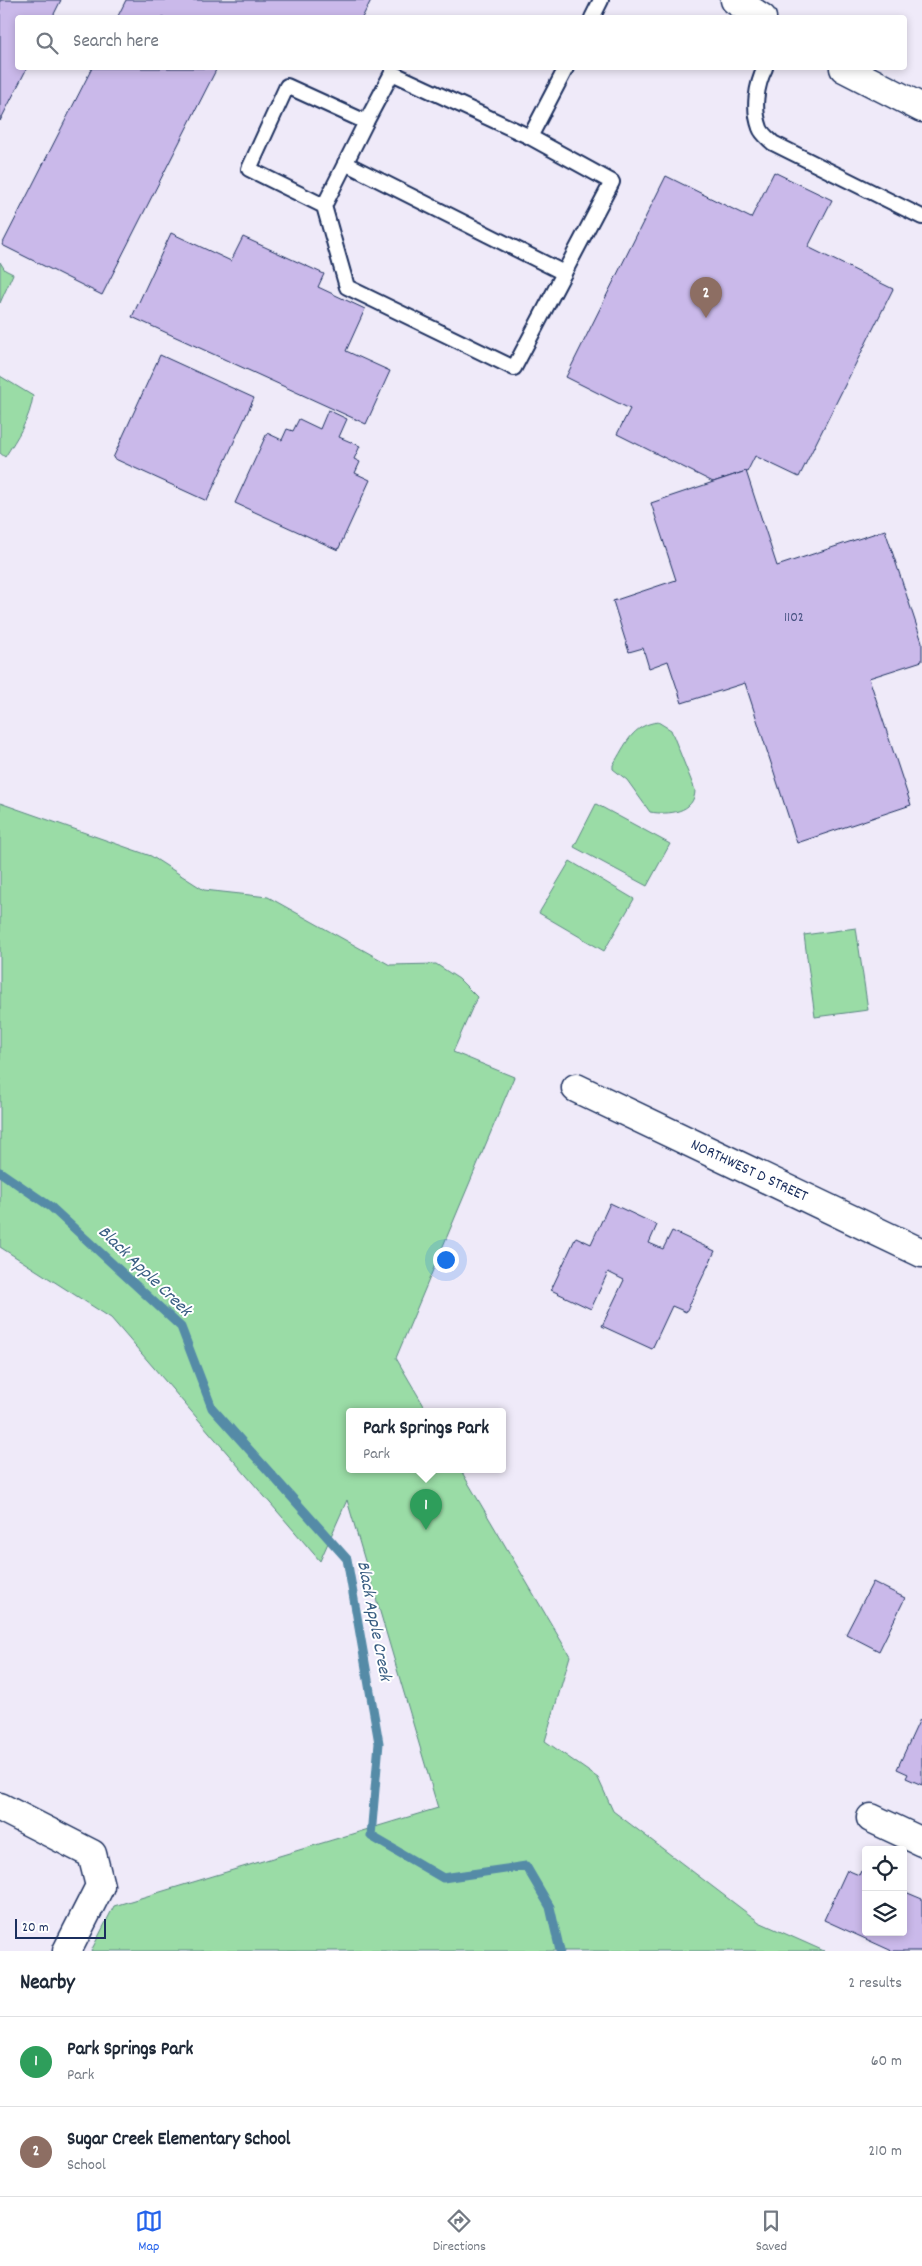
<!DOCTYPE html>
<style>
:root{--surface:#fff;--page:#f6f6f7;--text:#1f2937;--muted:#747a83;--line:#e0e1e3;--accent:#2563eb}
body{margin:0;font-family:Dekko,sans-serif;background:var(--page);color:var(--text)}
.controls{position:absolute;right:15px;bottom:15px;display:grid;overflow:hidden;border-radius:5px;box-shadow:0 2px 8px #0003}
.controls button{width:45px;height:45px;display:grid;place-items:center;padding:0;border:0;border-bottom:1px solid var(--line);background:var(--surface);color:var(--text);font:25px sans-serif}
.scale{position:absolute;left:15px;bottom:12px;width:91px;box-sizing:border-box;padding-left:5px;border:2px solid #1b2f5e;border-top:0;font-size:14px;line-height:18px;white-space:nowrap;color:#1b2f5e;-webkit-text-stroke:4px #fff;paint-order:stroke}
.you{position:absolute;left:445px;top:1259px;width:18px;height:18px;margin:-12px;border:4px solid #fff;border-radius:50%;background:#1a73e8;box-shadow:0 0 0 8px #1a73e833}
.badge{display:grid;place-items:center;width:32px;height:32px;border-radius:50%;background:var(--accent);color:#fff;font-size:16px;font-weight:700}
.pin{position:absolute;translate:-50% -41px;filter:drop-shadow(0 1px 2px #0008)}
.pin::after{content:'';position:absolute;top:26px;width:18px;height:15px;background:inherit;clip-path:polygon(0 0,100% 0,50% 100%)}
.popup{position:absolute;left:346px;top:1408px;width:160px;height:65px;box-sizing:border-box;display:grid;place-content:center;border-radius:5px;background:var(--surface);filter:drop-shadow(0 1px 4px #0005);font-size:16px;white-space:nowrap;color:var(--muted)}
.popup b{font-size:19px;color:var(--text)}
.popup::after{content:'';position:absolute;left:50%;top:100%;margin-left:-10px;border:10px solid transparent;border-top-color:var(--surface)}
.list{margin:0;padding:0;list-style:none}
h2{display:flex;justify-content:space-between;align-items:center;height:65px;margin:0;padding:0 20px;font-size:21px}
h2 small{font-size:16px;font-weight:400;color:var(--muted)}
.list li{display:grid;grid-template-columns:32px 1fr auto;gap:15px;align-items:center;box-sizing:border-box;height:90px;padding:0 20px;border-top:1px solid var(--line)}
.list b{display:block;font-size:19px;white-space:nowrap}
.list p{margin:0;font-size:16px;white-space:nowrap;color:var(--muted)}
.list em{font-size:16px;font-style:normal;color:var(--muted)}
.icon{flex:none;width:28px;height:28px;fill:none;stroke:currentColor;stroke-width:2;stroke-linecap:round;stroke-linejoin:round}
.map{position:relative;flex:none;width:922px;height:1951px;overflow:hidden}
.search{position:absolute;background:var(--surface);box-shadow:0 2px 8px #0003;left:15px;right:15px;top:15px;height:55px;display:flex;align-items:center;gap:12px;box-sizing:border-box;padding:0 18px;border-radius:5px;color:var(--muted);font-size:19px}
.sheet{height:245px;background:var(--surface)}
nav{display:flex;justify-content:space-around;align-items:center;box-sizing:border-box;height:70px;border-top:1px solid var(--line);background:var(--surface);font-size:14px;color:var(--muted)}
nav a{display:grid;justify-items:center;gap:2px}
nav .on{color:var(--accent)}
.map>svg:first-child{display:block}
.green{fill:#9adca6;stroke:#5a8682}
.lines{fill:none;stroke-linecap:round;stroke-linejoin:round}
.stream{stroke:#548ba7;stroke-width:9}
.building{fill:#cab9ea;stroke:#1b2f5e}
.lane-casing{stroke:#1b2f5e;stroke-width:18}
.street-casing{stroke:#1b2f5e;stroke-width:31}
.secondary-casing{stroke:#1b2f5e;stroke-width:31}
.lane{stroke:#fff;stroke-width:14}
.street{stroke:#fff;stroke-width:28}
.secondary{stroke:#fff;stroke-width:28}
.labels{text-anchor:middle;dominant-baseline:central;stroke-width:4;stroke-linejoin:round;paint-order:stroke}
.number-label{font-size:14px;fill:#475281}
.street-label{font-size:16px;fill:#1b2f5e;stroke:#fff}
.water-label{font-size:18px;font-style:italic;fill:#385d82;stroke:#fff}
</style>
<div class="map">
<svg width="922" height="1951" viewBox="0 0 922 1951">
<rect width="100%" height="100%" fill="#efeaf9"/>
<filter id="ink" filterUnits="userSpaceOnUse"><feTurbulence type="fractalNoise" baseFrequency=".02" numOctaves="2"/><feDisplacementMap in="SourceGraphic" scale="10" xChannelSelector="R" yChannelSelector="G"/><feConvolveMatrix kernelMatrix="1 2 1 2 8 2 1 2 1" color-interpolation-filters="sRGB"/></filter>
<g filter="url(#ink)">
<g class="green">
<path d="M 0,262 L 5,270 L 13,274 L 0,303 Z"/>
<path d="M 0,376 L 33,396 C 30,419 17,438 5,457 L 0,453 Z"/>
<path d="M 658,722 L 671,730 L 695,790 C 695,813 668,815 650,812 L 627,780 L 613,769 L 613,765 C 626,744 632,725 658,722 Z"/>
<path d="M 0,803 L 151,856 L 204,890 L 268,897 L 390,965 L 436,964 L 459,979 L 477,997 L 453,1052 L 514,1077 L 396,1358 L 427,1411 L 350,1411 L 350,1469 L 460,1469 L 570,1656 L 545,1741 L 598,1778 L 613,1811 L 759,1922 L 824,1951 L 91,1951 L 114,1906 L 438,1808 L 347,1500 L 320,1561 L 111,1318 L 0,1247 Z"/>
<path d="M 596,804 L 670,844 L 647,886 L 574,847 Z"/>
<path d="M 570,861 L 634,899 L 604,951 L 539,913 Z"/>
<path d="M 856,928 L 868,1010 L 815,1017 L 804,935 Z"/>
</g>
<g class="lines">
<path class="stream" d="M 0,1172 L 51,1207 L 181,1327 L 212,1408 L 347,1559 L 379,1743 L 371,1836 L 443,1878 L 526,1866 L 550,1907 L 560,1951"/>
</g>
<g class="building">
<path d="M 0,0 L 61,0 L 52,18 L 18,18 L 18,68 L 27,68 L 0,121 Z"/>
<path d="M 126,0 L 371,0 L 362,18 L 251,18 L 244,14 L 242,18 L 117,18 Z"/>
<path d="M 92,68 L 217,68 L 102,295 L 2,245 Z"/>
<path d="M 774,172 L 832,200 L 808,247 L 893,289 L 799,477 L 755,456 L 746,474 L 746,471 L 713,482 L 617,434 L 630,409 L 566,377 L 666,176 L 751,218 Z"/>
<path d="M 171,233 L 231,261 L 243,237 L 324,274 L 318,287 L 365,309 L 346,351 L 390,371 L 366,424 L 132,317 Z"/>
<path d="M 160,355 L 254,398 L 207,501 L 113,458 Z"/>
<path d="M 328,410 L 347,419 L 339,437 L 360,446 L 354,459 L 360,462 L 355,473 L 370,480 L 338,550 L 235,503 L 267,433 L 282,440 L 287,429 L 293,431 L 299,419 L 320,429 Z"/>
<path d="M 746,471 L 777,566 L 885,530 L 922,642 L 922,661 L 869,678 L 911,805 L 797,843 L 745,683 L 682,703 L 668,661 L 649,668 L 643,648 L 629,652 L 613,601 L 676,580 L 651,503 Z"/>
<path d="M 610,1203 L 657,1225 L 649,1243 L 663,1249 L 672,1231 L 715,1251 L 686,1312 L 672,1306 L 652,1349 L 602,1326 L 624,1280 L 608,1272 L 591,1309 L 551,1290 L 576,1237 L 591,1244 Z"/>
<path d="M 873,1582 L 905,1598 L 879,1651 L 846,1634 Z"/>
<path d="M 920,1719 L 922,1720 L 922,1785 L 906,1778 L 908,1774 L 897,1769 Z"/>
<path d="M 847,1870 L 859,1875 L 861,1871 L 866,1874 L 866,1932 L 903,1932 L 903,1891 L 922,1899 L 922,1951 L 892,1951 L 824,1920 Z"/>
</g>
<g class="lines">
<defs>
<g id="lane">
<path d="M 592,18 L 601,0"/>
<path d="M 765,68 C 756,86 753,109 760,128 C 762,134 769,139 773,143 L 922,217"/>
<path d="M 392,73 L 530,137 L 612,182 L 514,368 L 347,287 L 324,206 L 249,169 L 287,86 L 366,122 Z"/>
<path d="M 530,137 L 566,68"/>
<path d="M 345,163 L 564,273"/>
<path d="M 324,206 L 366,122"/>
</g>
<g id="street">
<path d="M 576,1088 L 922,1253"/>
<path d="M 0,1807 L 92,1854 L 100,1886 L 67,1951"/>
<path d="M 871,1818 L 922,1842"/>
</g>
<g id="secondary">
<path d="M 735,0 L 762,18"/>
<path d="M 844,68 L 922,108"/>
</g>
</defs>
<use href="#lane" class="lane-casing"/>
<use href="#street" class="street-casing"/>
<use href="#secondary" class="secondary-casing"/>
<use href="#lane" class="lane"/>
<use href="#street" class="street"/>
<use href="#secondary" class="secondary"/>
</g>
</g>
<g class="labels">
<g class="number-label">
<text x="794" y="618">1102</text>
</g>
<g class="street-label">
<text transform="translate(749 1171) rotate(25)">NORTHWEST D STREET</text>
</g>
<g class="water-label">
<text transform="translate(144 1272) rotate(44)">Black Apple Creek</text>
<text transform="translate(373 1621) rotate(79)">Black Apple Creek</text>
</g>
</g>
</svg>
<div class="controls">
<button><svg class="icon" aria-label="locate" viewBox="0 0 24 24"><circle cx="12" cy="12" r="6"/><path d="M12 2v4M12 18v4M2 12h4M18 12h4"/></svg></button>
<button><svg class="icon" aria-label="layers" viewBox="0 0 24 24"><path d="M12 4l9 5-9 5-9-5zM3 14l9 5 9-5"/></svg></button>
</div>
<div class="scale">20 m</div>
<div class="you"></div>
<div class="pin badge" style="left:426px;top:1530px;background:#2e9e5b">1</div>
<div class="popup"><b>Park Springs Park</b>Park</div>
<div class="pin badge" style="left:706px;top:318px;background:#8d6e63">2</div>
<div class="search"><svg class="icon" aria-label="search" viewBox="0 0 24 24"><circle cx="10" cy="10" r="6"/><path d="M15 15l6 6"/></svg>Search here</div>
</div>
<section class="sheet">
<h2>Nearby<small>2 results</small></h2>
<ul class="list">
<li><span class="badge" style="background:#2e9e5b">1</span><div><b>Park Springs Park</b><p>Park</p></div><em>60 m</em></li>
<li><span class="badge" style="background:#8d6e63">2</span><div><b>Sugar Creek Elementary School</b><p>School</p></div><em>210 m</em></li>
</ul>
</section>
<nav>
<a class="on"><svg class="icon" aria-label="map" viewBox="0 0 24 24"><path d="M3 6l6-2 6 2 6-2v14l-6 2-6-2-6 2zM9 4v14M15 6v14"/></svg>Map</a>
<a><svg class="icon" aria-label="directions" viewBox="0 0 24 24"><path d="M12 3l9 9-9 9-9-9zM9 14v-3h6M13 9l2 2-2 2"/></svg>Directions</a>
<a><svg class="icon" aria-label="saved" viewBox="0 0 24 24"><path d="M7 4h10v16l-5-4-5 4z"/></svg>Saved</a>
</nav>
